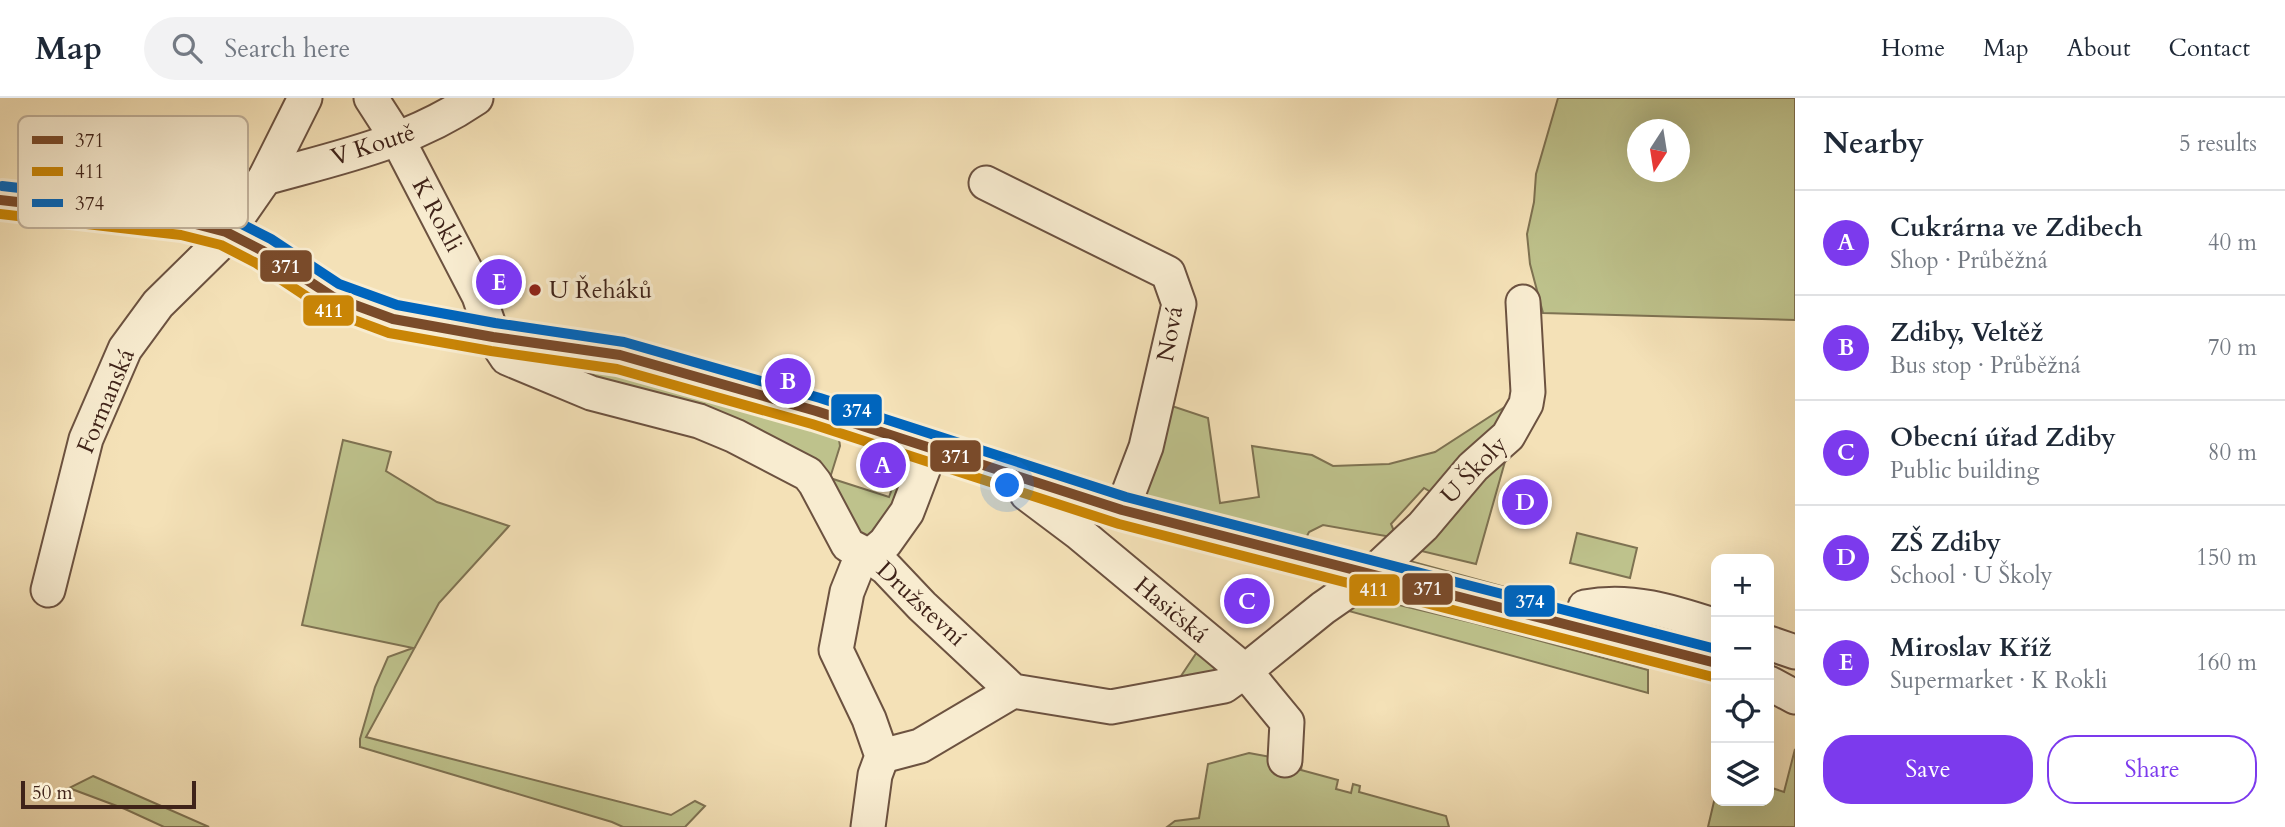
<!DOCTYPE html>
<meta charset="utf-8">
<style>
:root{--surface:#fff;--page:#f2f2f3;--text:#1f2937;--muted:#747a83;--line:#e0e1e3;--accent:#7c3aed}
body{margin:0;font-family:Cardo,serif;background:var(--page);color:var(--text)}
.controls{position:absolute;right:21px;bottom:21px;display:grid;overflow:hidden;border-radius:14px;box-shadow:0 7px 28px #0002}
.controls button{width:63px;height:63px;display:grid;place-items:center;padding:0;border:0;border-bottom:2px solid var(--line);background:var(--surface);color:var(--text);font:35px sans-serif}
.compass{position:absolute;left:1627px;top:21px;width:63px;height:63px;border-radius:50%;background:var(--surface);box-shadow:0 7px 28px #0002;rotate:192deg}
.scale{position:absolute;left:21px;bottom:18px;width:175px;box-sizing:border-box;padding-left:7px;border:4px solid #3f2319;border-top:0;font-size:19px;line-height:24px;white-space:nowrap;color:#3f2319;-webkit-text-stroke:5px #f8ecd0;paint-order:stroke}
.you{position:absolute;left:1008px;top:388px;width:24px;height:24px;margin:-18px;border:5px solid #fff;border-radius:50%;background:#1a73e8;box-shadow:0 0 0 10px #1a73e833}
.badge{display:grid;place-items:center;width:46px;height:46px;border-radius:50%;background:var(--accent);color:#fff;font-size:23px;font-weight:700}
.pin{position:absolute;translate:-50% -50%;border:4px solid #fff;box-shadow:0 2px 7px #0006}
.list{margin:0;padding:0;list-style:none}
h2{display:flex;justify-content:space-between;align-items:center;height:91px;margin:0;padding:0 28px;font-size:30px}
h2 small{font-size:23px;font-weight:400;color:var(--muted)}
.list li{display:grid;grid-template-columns:46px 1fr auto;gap:21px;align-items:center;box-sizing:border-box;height:105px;padding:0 28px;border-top:2px solid var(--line)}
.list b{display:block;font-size:26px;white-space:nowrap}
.list p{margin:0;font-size:23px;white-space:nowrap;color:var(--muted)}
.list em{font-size:23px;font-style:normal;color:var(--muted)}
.actions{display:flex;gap:14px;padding:21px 28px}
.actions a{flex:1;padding:16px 0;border:2px solid var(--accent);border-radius:28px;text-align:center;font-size:24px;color:var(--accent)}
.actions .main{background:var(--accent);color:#fff}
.icon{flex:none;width:38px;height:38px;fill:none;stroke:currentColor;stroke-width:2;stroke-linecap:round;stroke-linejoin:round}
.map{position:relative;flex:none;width:1795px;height:729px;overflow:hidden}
header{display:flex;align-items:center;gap:42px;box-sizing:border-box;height:98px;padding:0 35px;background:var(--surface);border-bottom:2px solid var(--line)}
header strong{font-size:33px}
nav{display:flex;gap:38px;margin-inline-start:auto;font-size:24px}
.search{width:490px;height:63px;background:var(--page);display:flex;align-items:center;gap:18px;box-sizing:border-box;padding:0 24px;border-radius:38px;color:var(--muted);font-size:26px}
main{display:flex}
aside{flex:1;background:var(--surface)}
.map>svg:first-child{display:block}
.green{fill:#bec28c;stroke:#7e7252;stroke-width:2;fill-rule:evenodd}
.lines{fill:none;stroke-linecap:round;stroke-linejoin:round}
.minor-casing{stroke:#6c5240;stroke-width:37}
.minor{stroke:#f8ecd0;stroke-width:33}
.bus-1-casing{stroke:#f8ecd0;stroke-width:16}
.bus-2-casing{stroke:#f8ecd0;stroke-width:16}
.bus-3-casing{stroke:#f8ecd0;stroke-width:16}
.bus-1{stroke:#7a4b2a;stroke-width:10}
.bus-2{stroke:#c98506;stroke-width:10}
.bus-3{stroke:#0065bd;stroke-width:10}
.poi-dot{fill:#8f2418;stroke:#f8ecd0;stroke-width:2.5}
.labels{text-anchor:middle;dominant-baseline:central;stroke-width:7;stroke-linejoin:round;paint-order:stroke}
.street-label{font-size:24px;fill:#3f2319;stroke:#f8ecd0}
.poi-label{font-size:24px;fill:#3f2319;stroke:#f8ecd0;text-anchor:start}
.key{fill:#f8ecd0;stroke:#c0b099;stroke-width:2}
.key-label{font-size:19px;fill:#3f2319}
.line-badge{stroke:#f8ecd0;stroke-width:2.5}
.badge-label{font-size:19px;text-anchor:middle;font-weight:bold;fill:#fff}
</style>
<header>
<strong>Map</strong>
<div class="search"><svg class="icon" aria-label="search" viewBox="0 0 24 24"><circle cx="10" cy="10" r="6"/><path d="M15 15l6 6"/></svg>Search here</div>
<nav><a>Home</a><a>Map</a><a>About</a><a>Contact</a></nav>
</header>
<main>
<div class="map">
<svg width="1795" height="729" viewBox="0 0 1795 729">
<rect width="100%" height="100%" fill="#f4e1b7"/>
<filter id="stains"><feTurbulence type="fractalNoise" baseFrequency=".00286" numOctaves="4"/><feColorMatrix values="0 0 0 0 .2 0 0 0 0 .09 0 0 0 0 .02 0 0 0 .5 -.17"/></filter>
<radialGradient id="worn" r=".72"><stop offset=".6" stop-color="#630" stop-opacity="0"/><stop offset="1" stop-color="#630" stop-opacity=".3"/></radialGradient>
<g class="green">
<path d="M 1558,0 L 1795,0 L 1795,222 L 1543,215 L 1530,166 L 1527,136 L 1534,104 L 1536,76 ZM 1638,32 L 1680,32 L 1680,74 L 1638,74 Z"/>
<path d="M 514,254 L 605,266 L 803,323 L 839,341 L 840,348 L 830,380 L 889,399 L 893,388 L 911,393 L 865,442 L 797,365 Z"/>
<path d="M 1517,301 L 1439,399 L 1424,390 L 1391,426 L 1397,440 L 1323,427 L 1309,434 L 1304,444 L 1146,406 L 1140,393 L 1166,306 L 1208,320 L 1220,405 L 1259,399 L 1252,348 L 1312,357 L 1333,368 L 1389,366 L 1435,354 Z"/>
<path d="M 343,342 L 391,354 L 386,373 L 437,404 L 509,428 L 439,505 L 366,639 L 671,717 L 695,703 L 705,708 L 685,729 L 623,729 L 612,724 L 360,649 L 360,641 L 375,589 L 388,559 L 413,550 L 302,527 Z"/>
<path d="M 1506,360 L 1476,466 L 1413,451 Z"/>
<path d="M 1577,435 L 1637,450 L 1630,480 L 1570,465 Z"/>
<path d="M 1406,462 L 1538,498 L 1542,507 L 1407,470 Z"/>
<path d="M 1366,499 L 1474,525 L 1648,572 L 1648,595 L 1345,512 Z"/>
<path d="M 1613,515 L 1716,538 L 1716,550 L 1609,522 Z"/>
<path d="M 1197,554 L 1218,573 L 1173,590 Z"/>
<path d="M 1795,651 L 1795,729 L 1708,729 L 1716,695 L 1716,703 L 1769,703 L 1769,689 L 1784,694 Z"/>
<path d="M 1249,655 L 1302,665 L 1301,672 L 1338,682 L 1336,691 L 1351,695 L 1353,686 L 1360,688 L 1359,694 L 1446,718 L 1449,729 L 1167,729 L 1175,723 L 1199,720 L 1208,666 Z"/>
<path d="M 93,678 L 209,729 L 164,729 L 125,711 L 69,690 Z"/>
</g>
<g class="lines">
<defs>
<g id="minor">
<path d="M 371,0 L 398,42 L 479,198 L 493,239 L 507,260 L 591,295 L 699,323 L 735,338 L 808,376 L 815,385 L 848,447 L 869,458 L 886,470 L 922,508 L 1013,593 L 1111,609 L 1224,588 L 1245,573 L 1323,510 L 1372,476 L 1423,428 L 1473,369 L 1508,338 L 1526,306 L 1528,294 L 1523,204"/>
<path d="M 265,80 C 340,59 410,45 476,0"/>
<path d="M 986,85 L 1168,175 L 1179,206 L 1146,349 L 1122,412"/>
<path d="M 0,102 L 184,123 L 226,134 L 263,153 L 333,199 L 393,221 L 493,239 L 620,257 L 816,313 L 1122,412 L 1716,565"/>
<path d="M 1026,381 L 1027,396 L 1079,435 L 1245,573 L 1287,624 L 1285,662"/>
<path d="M 48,492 L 86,341 L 125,251 L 158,206 L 219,146 L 265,80 L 305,0"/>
<path d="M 1580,529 L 1585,509 C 1631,500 1673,514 1716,528"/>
<path d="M 1769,545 L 1795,554"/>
<path d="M 1769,585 L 1795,599"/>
<path d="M 882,658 L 920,648 L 1013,593"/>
<path d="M 868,729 L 875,677 L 882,658 L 869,621 L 836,552 L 847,494 L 857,469 L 885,445 L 907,414 L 931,351"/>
</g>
</defs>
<use href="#minor" class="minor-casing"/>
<use href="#minor" class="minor"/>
<defs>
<path id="bus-1" d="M 0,102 L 184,123 L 226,134 L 263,153 L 333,199 L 393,221 L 493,239 L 620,257 L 816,313 L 1122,412 L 1716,565"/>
<path id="bus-2" d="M 0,116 L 181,137 L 221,147 L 256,165 L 327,212 L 389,235 L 491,253 L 617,271 L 812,326 L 1119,426 L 1713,579"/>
<path id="bus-3" d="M 2,88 L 186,109 L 230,120 L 271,141 L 339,186 L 397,207 L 495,225 L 624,244 L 820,300 L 1126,399 L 1716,551"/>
</defs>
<use href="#bus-1" class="bus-1-casing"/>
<use href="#bus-2" class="bus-2-casing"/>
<use href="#bus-3" class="bus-3-casing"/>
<use href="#bus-1" class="bus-1"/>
<use href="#bus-2" class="bus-2"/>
<use href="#bus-3" class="bus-3"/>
</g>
<circle class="poi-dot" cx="535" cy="192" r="7"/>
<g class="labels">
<g class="street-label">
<text transform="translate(373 47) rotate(-18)">V Koutě</text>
<text transform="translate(437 117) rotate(62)">K Rokli</text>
<text transform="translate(1170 236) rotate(-80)">Nová</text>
<text transform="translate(106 303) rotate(-67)">Formanská</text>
<text transform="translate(1474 372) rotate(-46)">U Školy</text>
<text transform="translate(921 506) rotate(43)">Družstevní</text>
<text transform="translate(1171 512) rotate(40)">Hasičská</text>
</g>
<g class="poi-label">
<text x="549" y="192">U Řeháků</text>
</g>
</g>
<rect x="18" y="18" width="230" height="112" rx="10" class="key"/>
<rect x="32" y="38" width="31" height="8" fill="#7a4b2a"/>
<rect x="32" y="69" width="31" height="9" fill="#c98506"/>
<rect x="32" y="101" width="31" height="8" fill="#0065bd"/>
<g class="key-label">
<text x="75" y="49">371</text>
<text x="75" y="80">411</text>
<text x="75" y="112">374</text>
</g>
<g class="line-badge">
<rect x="259" y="151" width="54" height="34" rx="7" fill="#7a4b2a"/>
<rect x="302" y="196" width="53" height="33" rx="7" fill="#c98506"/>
<rect x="830" y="295" width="53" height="34" rx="7" fill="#0065bd"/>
<rect x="929" y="341" width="53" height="34" rx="7" fill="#7a4b2a"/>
<rect x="1401" y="474" width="53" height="34" rx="7" fill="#7a4b2a"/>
<rect x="1348" y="475" width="53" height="34" rx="7" fill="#c98506"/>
<rect x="1503" y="486" width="53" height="34" rx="7" fill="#0065bd"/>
</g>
<g class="badge-label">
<text x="286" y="175">371</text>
<text x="329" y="219">411</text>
<text x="857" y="319">374</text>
<text x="956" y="365">371</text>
<text x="1428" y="497">371</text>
<text x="1374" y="498">411</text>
<text x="1530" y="510">374</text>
</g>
<rect width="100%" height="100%" filter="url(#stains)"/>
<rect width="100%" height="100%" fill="url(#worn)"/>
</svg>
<div class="controls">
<button>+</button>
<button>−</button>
<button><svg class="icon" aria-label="locate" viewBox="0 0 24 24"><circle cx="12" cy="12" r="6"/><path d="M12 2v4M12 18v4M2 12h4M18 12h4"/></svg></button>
<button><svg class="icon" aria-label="layers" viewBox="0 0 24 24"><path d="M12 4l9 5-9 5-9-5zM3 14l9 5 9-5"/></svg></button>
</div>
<svg class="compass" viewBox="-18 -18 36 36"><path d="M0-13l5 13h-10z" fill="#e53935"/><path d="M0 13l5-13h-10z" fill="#747a83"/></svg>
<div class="scale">50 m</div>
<div class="you"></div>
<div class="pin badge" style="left:883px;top:367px">A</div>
<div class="pin badge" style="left:788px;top:283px">B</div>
<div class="pin badge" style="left:1247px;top:503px">C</div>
<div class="pin badge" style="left:1525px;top:404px">D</div>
<div class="pin badge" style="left:499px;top:184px">E</div>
</div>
<aside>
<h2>Nearby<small>5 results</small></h2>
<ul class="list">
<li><span class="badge">A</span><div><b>Cukrárna ve Zdibech</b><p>Shop · Průběžná</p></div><em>40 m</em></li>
<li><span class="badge">B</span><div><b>Zdiby, Veltěž</b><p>Bus stop · Průběžná</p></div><em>70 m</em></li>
<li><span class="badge">C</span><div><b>Obecní úřad Zdiby</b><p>Public building</p></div><em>80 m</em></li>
<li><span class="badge">D</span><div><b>ZŠ Zdiby</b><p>School · U Školy</p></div><em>150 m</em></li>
<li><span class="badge">E</span><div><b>Miroslav Kříž</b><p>Supermarket · K Rokli</p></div><em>160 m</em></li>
</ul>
<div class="actions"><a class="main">Save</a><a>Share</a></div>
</aside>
</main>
